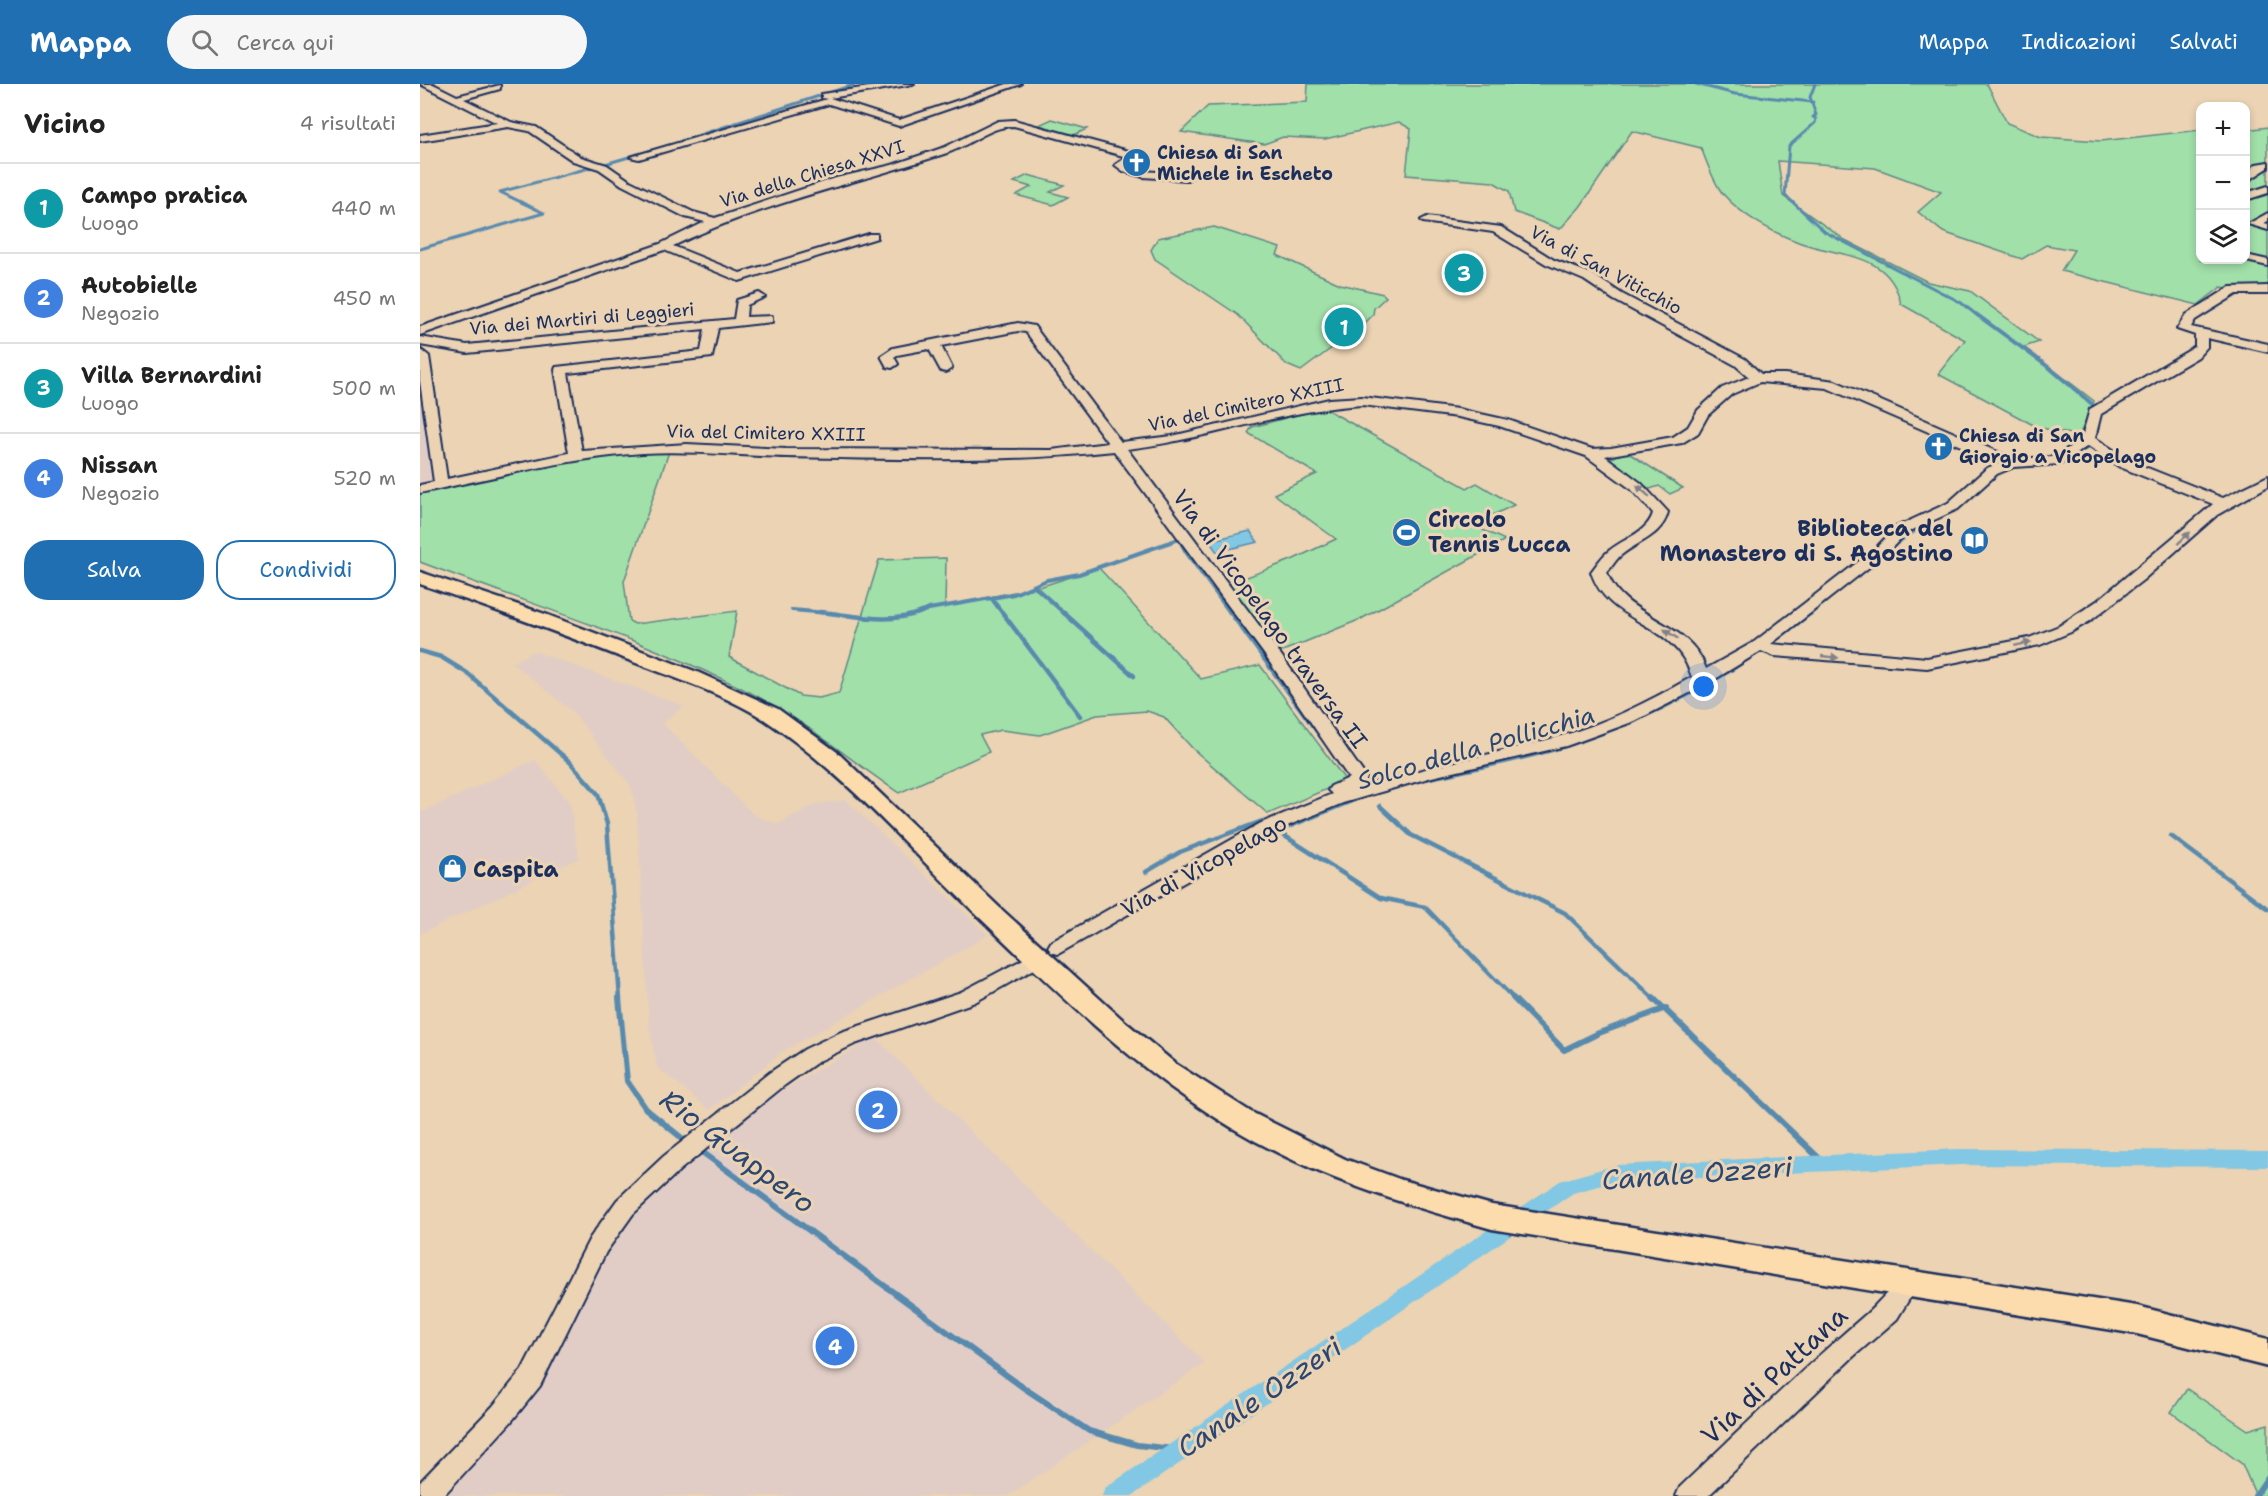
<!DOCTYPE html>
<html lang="it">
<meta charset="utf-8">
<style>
:root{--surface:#fff;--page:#f6f6f6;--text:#222;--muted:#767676;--line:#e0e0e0;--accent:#1f6fb2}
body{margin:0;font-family:"Shantell Sans",sans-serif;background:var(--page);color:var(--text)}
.controls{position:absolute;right:18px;top:18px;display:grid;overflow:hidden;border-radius:12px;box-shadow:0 3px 9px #0003}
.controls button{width:54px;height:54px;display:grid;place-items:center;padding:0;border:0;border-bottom:2px solid var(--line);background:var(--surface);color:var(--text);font:30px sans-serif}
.you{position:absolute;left:1284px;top:603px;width:21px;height:21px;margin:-15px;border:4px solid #fff;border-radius:50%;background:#1a73e8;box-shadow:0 0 0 9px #1a73e833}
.badge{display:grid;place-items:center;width:39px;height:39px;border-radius:50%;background:var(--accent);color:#fff;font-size:20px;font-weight:700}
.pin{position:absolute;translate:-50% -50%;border:3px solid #fff;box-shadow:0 2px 6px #0006}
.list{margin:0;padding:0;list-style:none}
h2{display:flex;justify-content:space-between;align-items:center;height:78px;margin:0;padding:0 24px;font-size:26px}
h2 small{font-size:20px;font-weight:400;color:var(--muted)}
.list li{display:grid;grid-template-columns:39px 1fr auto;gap:18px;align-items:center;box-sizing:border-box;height:90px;padding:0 24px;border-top:2px solid var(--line)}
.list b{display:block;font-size:22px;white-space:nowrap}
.list p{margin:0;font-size:20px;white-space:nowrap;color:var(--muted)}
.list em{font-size:20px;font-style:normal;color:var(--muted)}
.actions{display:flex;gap:12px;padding:18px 24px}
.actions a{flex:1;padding:14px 0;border:2px solid var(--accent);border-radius:24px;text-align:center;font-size:21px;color:var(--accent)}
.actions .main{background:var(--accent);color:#fff}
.icon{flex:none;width:33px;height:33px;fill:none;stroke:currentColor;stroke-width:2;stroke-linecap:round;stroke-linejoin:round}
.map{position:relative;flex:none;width:1848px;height:1412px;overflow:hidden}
header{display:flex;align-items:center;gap:36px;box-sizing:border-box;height:84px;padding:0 30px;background:var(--accent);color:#fff}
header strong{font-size:28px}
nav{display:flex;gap:33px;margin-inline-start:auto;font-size:21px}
.search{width:420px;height:54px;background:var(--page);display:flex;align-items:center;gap:15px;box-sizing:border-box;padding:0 21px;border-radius:33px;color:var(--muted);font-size:22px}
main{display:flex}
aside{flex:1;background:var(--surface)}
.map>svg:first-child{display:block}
.built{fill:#e1cdc6}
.green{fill:#a1e0a9;stroke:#5e8884;stroke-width:1.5}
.water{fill:#82c7e3;stroke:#598aae;stroke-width:1.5}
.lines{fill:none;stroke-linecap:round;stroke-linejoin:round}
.stream-far3{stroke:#598aae;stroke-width:3}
.stream-far2{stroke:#598aae;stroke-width:4}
.stream-far1{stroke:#598aae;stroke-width:4.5}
.stream{stroke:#598aae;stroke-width:6}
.canal{fill:#82c7e3;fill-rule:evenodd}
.minor-casing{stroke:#1b2f5e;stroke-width:4}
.major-casing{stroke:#1b2f5e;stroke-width:5}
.minor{fill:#ebd3b3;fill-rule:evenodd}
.major{fill:#fcdcac;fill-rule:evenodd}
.oneway{fill:#838188}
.labels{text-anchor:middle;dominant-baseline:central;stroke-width:6;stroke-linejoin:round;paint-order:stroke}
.far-poi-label{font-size:18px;font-weight:bold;fill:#1b2f5e;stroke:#ebd3b3;text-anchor:start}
.far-street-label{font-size:18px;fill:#1b2f5e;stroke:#ebd3b3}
.poi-label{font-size:22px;font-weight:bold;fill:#1b2f5e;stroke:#ebd3b3;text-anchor:start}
.street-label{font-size:22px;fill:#1b2f5e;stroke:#ebd3b3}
.water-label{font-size:24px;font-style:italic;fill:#2a4672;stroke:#ebd3b3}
.near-street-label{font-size:27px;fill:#1b2f5e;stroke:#ebd3b3}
.near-water-label{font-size:28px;font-style:italic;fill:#2a4672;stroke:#ebd3b3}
</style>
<header>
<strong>Mappa</strong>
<div class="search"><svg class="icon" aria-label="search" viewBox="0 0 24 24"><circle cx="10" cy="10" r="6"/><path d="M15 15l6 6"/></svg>Cerca qui</div>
<nav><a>Mappa</a><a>Indicazioni</a><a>Salvati</a></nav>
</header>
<main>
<aside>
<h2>Vicino<small>4 risultati</small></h2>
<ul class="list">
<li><span class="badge" style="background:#0f9aa8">1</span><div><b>Campo pratica</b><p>Luogo</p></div><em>440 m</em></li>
<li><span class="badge" style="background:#3f7fe0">2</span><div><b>Autobielle</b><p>Negozio</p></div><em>450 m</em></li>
<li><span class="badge" style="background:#0f9aa8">3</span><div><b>Villa Bernardini</b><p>Luogo</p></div><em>500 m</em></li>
<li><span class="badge" style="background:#3f7fe0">4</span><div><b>Nissan</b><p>Negozio</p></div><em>520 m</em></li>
</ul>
<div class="actions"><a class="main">Salva</a><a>Condividi</a></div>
</aside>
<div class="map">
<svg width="1848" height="1412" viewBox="0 0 1848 1412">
<rect width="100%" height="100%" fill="#ebd3b3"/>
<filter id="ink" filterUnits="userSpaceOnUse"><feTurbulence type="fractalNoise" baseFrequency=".0167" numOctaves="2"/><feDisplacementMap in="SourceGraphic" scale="12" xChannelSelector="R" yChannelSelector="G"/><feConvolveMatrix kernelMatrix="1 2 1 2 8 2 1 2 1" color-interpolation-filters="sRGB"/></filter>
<g filter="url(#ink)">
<g class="built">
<path d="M 0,301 L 12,399 L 0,402 Z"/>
<path d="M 114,567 L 264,622 L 242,639 L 335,732 L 358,740 L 395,720 L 426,716 L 568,851 L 362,968 L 290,1026 L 237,983 L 229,941 L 217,730 L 211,702 L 153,628 L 93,579 Z"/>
<path d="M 115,676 L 150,719 L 159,774 L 0,850 L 0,729 Z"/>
<path d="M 455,953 L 785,1279 L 588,1412 L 21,1412 L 94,1334 L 194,1152 L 224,1115 L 337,1021 Z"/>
</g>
<g class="green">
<path d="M 888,0 L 1567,0 L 1587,39 L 1621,53 L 1681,57 L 1780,46 L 1780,176 L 1826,176 L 1826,46 L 1848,43 L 1848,209 L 1801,203 L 1778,221 L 1641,187 L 1654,166 L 1626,161 L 1602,175 L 1523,148 L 1498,128 L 1521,108 L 1455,84 L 1358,77 L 1363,112 L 1425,156 L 1508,198 L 1550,207 L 1619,258 L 1604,263 L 1674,317 L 1659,352 L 1617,343 L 1518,290 L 1545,256 L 1481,220 C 1470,168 1421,173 1381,159 C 1355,150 1322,132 1303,110 C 1293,98 1287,78 1281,64 L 1212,47 L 1160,123 L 1140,145 L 1094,128 L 1089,107 L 1073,98 L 986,91 L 991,45 L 979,38 L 905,55 L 863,53 L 844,60 L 761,48 L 788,22 L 887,18 Z"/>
<path d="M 632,35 L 667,45 L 654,51 L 619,41 Z"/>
<path d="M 608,91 L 644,101 L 630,108 L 648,113 L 633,121 L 596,111 L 611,103 L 594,98 Z"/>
<path d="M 794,143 L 860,164 L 857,171 L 920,200 L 963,210 L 966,213 L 954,224 L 953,231 L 945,239 L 881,287 L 867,281 L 818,231 L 735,175 L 731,166 L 738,154 Z"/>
<path d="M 904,324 L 1047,404 L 1057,399 L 1094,421 L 1052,441 L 1085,456 L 941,535 L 858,569 L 806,501 L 874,475 L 916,455 L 854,410 L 897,390 L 828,349 L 832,343 Z"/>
<path d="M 251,362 L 204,497 L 209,537 L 215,540 L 317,527 L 309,573 L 380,612 L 399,614 L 419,609 L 459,476 L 526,474 L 525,522 L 619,503 L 679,484 L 781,595 L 840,581 L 926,697 L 848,730 L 773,665 L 744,633 L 727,627 L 677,631 L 620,651 L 581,646 L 560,651 L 569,668 L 479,709 C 430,676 384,636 331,609 C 226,556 110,520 0,478 L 0,408 C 83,387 165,361 251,362 Z"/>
<path d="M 1207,368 L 1263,404 L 1250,410 L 1239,402 L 1230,405 L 1186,376 Z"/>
<path d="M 1767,1305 L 1828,1346 L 1848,1340 L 1848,1412 L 1836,1412 L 1822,1380 L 1751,1328 Z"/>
</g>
<path class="water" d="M 830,447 L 838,458 L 797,468 L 789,457 Z"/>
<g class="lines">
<g class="stream-far3">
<path d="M 1276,0 L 1315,10 L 1393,18"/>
<path d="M 1395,0 L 1390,13 L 1396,31 L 1393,33 L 1396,35 L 1395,39 L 1369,62 L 1365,111 L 1405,148 L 1540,218 L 1558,232"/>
<path d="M 261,57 L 436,0"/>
<path d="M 185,80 L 250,61"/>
<path d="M 0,165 L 124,129 L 80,108 L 173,83"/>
</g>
<g class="stream-far2">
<path d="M 1556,230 L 1631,285 L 1672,320"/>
<path d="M 1675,355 L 1678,340"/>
<path d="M 1608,382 L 1641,380 L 1671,361"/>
<path d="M 757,451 L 766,468 L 811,530"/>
<path d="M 1438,492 L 1476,459 L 1499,444"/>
<path d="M 614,502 L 645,530"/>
<path d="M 572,515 L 583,530"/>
<path d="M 372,526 L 419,530"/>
<path d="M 497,530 L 509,525 L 594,510 L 627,496 L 659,490 L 759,455"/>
<path d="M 1390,530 L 1424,502"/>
</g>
<g class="stream-far1">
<path d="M 400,528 C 435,531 468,541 501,528"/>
<path d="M 582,528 L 660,632"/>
<path d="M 643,528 L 714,592"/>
<path d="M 810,528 L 901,653"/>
<path d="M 0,567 L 21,573 L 47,589 L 150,678 L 178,710 L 187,740 L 200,915"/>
<path d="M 993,698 C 1048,685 1104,676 1157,658 C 1242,630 1323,584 1392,528"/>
<path d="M 960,722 L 991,751 L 1145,829 L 1234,915"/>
<path d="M 857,747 L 961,814 L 1005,823 L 1094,915"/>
<path d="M 856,748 L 939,714"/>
<path d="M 1751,752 L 1848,825"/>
<path d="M 726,788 L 760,768 L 842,737"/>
</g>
<g class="stream">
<path d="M 199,914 L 207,997 L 226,1025 L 268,1059"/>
<path d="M 1093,914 L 1144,966 L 1179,949 L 1246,924"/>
<path d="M 1233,914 L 1404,1079"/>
<path d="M 278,1065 L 604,1304 L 669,1347 L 717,1361 L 763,1366"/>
<path d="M 1835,1412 L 1848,1393"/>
</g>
<path class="canal" d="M 1539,1065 L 1848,1067 L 1848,1083 L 1539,1081 L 1196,1097 L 1153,1109 L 712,1412 L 682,1412 L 685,1404 L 1140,1097 L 1196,1081 Z"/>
<defs>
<g id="minor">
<path d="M 0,0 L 13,0 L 37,12 L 80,1 L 80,5 L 44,15 L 91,38 L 116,43 L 161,73 L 187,81 L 210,97 L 273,128 L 295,134 L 416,94 L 472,81 L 525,63 L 578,37 L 594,36 L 716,69 L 719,73 L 707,81 L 723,87 L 767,90 L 772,93 L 767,96 L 723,93 L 703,87 L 695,81 L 707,73 L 594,42 C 570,42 549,62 527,69 C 434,100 342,119 253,162 L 320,189 L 449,150 L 457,150 L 457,154 L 319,197 L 244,166 L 0,251 L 0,243 L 240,160 L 285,138 L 265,133 L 202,101 L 179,85 L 153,77 L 109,47 L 88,43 L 0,57 L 0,51 L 77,39 Z"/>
<path d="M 469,0 L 494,0 L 410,14 L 479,36 L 587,0 L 601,0 L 479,42 L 409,20 L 219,75 L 210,73 L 407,15 L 402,14 L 402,10 Z"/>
<path d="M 1848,78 L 1848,84 L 1826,98 L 1826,90 L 1836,80 Z"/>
<path d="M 1848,102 L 1848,109 L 1826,116 L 1826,109 Z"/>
<path d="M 1848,129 L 1848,137 L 1844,139 L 1848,140 L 1848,146 L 1828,140 Z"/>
<path d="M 1007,133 L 1081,143 L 1134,176 L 1172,190 L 1202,210 L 1325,275 L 1341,290 L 1365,290 L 1415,297 L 1594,375 L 1632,373 L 1643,368 L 1662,353 L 1670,325 L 1768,267 L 1775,262 L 1775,251 L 1757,245 L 1766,231 L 1810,203 L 1848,202 L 1848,210 L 1817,210 L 1775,236 L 1771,243 L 1848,260 L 1848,268 L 1787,254 L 1787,263 L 1778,273 L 1681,330 L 1675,354 L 1710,377 L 1803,414 L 1848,392 L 1848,402 L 1797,431 L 1723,496 L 1670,537 L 1651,548 L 1620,561 L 1507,584 L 1354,572 L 1341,567 L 1287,600 L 1215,637 L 1146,662 L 1012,693 L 923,719 L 855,747 L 638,870 L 631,868 L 628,863 L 631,858 L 841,739 L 912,710 L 908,706 L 911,702 L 929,694 L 844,570 L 694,367 C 586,379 476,375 368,373 C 319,372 271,366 223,369 C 147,374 74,394 0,409 L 0,401 L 14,398 L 0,297 L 0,265 L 9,272 L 27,395 L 149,369 L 135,286 L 136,283 L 281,267 L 285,245 L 47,269 L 0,261 L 0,253 L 47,261 L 314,235 L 317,216 L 339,209 L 345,213 L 327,221 L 326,233 L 352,232 L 352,238 L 298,244 L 292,273 L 148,289 L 162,367 L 267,360 L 366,365 L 631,366 L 688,359 L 606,248 L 598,247 L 521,262 L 532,284 L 526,288 L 521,287 L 509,265 L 477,271 L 474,273 L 478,280 L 472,284 L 467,283 L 461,272 L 473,264 L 598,239 L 614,242 L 701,358 L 752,352 L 909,315 L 942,313 L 1038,325 L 1088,336 L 1172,365 L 1191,364 L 1253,353 L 1268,343 L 1278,326 L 1302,304 L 1329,293 L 1315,281 L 1194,216 L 1164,196 L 1126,180 L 1073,148 L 1003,138 L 1001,136 ZM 1340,298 L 1407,304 L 1580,379 L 1567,384 L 1528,419 L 1476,443 L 1456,464 L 1334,558 L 1286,585 C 1270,535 1202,535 1187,488 C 1191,484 1195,477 1199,473 C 1217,457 1242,453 1248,428 L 1221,399 L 1185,372 L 1262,359 L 1278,349 L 1288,331 L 1312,310 ZM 942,321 L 1038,333 L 1079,342 L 1166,372 L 1211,405 L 1233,429 C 1228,448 1205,454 1190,466 C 1183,471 1177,480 1171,488 C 1189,543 1254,534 1272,593 C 1228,618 1183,641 1134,654 C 1071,671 1007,683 944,701 L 947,694 L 944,690 L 856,564 L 707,365 C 786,356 862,326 942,321 ZM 1668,362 L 1700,383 L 1793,420 L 1677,517 L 1639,542 L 1609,554 L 1507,574 L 1351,560 L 1466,470 L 1486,449 L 1538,425 L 1577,390 L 1594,383 L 1640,380 Z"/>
<path d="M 1826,171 L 1848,176 L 1848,182 L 1822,176 L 1826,176 Z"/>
<path d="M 611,871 L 618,873 L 621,878 L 618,883 L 555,918 L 435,960 L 399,977 L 365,1001 L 260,1086 L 213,1130 L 186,1168 L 120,1302 L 91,1338 L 23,1412 L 0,1412 L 0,1398 L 73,1322 L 102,1286 L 170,1154 L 197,1116 L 244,1072 L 349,989 L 385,965 L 421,948 L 541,908 Z"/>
<path d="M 1479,1201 L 1488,1205 L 1491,1212 L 1477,1235 L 1434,1272 L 1288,1412 L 1256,1412 L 1260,1403 C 1321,1345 1381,1286 1445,1231 C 1457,1222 1466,1206 1479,1201 Z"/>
</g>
<path id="major" d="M 0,488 L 125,530 L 277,588 L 358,625 L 417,668 L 580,824 L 703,936 L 756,980 L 831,1028 L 925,1075 L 982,1096 L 1072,1121 L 1717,1222 L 1848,1255 L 1848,1283 L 1717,1250 L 1072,1145 C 981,1120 892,1092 811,1043 C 718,988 639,910 561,835 C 491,767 426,690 345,636 C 308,612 258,595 216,579 C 145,551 73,525 0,500 Z"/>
</defs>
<use href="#minor" class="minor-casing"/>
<use href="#major" class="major-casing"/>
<use href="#minor" class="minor"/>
<use href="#major" class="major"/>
</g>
<defs><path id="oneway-solid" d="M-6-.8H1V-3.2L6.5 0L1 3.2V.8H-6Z" transform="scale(1.5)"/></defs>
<g class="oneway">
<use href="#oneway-solid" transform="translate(1223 407) rotate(-139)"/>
<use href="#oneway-solid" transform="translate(1764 454) rotate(-43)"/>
<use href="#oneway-solid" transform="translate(1251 550) rotate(-146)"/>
<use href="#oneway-solid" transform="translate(1603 560) rotate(-12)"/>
<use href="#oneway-solid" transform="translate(1410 573) rotate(6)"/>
</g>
</g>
<defs>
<symbol id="church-disc" viewBox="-11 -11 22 22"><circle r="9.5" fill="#1f6fb2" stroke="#ebd3b3"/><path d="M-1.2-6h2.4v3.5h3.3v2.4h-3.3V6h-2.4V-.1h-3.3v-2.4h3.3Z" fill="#fff"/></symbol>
<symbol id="stadium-disc" viewBox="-11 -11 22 22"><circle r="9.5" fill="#1f6fb2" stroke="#ebd3b3"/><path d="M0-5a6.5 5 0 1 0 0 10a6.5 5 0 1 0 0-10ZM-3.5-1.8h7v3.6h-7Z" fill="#fff"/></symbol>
<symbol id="library-disc" viewBox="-11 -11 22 22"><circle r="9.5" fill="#1f6fb2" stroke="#ebd3b3"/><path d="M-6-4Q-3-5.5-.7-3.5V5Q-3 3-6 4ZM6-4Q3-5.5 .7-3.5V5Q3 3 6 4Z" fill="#fff"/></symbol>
<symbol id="shop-disc" viewBox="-11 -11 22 22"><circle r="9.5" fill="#1f6fb2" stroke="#ebd3b3"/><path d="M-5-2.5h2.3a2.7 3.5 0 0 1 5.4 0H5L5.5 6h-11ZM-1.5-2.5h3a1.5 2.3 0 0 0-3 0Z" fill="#fff"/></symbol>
</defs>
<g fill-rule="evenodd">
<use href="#church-disc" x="700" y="62" width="33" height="33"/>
<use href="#church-disc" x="1502" y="346" width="33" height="33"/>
<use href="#stadium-disc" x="970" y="432" width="33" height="33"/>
<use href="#library-disc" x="1538" y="440" width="33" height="33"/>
<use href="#shop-disc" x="16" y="768" width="33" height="33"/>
</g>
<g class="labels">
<g class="far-poi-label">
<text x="737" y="69">Chiesa di San<tspan x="737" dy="21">Michele in Escheto</tspan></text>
<text x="1539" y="352">Chiesa di San<tspan x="1539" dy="21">Giorgio a Vicopelago</tspan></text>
</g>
<g class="far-street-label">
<text transform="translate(392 90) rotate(-17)">Via della Chiesa XXVI</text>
<text transform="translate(1186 186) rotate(28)">Via di San Viticchio</text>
<text transform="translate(162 235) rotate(-5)">Via dei Martiri di Leggieri</text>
<text transform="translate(826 321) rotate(-12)">Via del Cimitero XXIII</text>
<text transform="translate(346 349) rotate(1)">Via del Cimitero XXIII</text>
</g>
<g class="poi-label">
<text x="1008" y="435">Circolo<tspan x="1008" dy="25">Tennis Lucca</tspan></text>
<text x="1533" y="444" text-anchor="end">Biblioteca del<tspan x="1533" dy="25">Monastero di S. Agostino</tspan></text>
<text x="53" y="785">Caspita</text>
</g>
<g class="street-label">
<text transform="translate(850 535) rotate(54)">Via di Vicopelago traversa II</text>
<text transform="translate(784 782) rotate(-29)">Via di Vicopelago</text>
</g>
<g class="water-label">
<text transform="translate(1056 664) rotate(-16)">Solco della Pollicchia</text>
</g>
<g class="near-street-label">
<text transform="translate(1354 1291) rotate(-43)">Via di Pattana</text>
</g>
<g class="near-water-label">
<text transform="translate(318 1067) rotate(37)">Rio Guappero</text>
<text transform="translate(1277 1089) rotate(-4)">Canale Ozzeri</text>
<text transform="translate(839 1313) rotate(-34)">Canale Ozzeri</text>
</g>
</g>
</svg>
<div class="controls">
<button>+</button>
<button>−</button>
<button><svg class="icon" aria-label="layers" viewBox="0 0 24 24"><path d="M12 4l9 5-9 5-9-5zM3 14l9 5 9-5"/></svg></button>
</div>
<div class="you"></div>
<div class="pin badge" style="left:924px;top:243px;background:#0f9aa8">1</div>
<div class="pin badge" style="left:458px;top:1026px;background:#3f7fe0">2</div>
<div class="pin badge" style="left:1044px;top:189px;background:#0f9aa8">3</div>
<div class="pin badge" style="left:415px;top:1262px;background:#3f7fe0">4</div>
</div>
</main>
